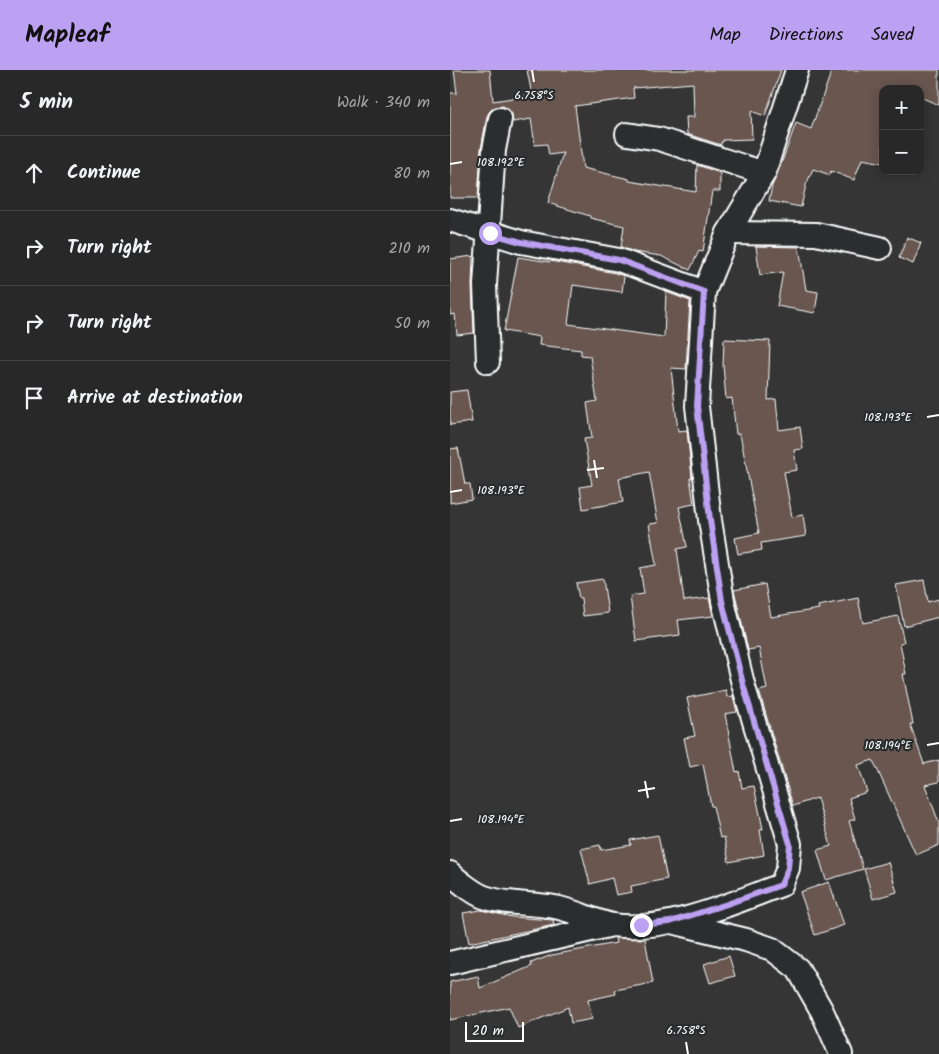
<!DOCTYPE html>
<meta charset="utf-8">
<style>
:root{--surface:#282828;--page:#343434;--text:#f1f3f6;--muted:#a5a6a8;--line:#444445;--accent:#bca0f2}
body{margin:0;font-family:Kalam,sans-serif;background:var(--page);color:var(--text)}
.controls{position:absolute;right:15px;top:15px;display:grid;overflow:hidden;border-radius:10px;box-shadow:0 2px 12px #0003}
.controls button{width:45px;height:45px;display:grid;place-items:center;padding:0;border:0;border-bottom:1px solid var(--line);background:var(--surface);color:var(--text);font:25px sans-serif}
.scale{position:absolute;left:15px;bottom:12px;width:59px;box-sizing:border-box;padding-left:5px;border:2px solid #fff;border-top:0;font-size:14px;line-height:18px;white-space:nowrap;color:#fff;-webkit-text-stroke:4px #2a2d2e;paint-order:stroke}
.stop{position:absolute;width:15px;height:15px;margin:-11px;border:4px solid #bca0f2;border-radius:50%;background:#fff}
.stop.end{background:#bca0f2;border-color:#fff;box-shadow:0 1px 5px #0008}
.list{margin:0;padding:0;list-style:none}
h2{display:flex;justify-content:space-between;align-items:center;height:65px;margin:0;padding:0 20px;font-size:21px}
h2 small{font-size:16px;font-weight:400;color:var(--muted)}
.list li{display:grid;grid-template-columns:32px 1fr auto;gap:15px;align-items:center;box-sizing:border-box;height:75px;padding:0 20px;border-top:1px solid var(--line)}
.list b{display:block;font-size:19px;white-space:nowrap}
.list em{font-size:16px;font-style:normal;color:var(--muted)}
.icon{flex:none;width:28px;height:28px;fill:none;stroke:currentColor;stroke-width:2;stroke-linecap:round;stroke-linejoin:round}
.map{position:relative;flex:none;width:489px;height:984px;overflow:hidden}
header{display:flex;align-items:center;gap:30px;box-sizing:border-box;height:70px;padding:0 25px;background:var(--accent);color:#111}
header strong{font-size:24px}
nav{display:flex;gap:28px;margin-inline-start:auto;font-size:18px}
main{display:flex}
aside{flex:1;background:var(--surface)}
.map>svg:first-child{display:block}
.building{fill:#67574f;stroke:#fff}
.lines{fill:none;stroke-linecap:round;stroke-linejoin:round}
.minor-casing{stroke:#fff;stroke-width:26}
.minor{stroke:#2a2d2e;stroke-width:22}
.route{stroke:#bca0f2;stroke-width:6}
.ticks{fill:none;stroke:#fff;stroke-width:2}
.ticks-label{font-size:12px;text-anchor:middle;fill:#fff;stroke:#2a2d2e;stroke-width:4.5;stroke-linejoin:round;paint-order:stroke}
</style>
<header>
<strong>Mapleaf</strong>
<nav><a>Map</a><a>Directions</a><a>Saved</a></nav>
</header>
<main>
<aside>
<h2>5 min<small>Walk · 340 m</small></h2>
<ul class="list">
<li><svg class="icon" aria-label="ahead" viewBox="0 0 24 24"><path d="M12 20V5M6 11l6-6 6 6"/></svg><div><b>Continue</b></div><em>80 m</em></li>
<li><svg class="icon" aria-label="right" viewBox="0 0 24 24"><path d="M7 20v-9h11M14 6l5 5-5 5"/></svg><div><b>Turn right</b></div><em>210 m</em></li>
<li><svg class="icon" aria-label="right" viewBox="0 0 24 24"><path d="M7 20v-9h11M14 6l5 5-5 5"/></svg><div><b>Turn right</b></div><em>50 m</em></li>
<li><svg class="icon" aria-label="arrive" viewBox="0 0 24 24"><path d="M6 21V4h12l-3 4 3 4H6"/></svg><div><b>Arrive at destination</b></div></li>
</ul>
</aside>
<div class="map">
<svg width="489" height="984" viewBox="0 0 489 984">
<rect width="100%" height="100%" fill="#363535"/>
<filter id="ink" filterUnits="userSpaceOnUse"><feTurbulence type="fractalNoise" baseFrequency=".02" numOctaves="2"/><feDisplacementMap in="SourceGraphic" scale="10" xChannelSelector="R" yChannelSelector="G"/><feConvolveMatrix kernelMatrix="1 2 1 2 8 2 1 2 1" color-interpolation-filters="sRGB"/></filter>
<g filter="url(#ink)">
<g class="building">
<path d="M 4,0 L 40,0 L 43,31 L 82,25 L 77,0 L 331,0 L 315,46 L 301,41 L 302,69 L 273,70 L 273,72 L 271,72 L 271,75 L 237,64 L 236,47 L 244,47 L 243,13 L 183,18 L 184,28 L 125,36 L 133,98 L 179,109 L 179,111 L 246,122 L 247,95 L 270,103 L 270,121 L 262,121 L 253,182 L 249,181 L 240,200 L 211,186 L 184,182 L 171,177 L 174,156 L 140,148 L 140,146 L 98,133 L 113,83 L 99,85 L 97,74 L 85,75 L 81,49 L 63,52 L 62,44 L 58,39 L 53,36 L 45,37 L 40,41 L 37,46 L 31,79 L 28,128 L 0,128 L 0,23 L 7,23 Z"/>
<path d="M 382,0 L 489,0 L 489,35 L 470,27 L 470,19 L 433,19 L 433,93 L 412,89 L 404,110 L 381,101 L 380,105 L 363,99 L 356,115 L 351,137 L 319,131 L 322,116 L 330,97 L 346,53 L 361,59 Z"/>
<path d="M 457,167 L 471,173 L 463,194 L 449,188 Z"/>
<path d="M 306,176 L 349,177 L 356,220 L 368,222 L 365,243 L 327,236 L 333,202 L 310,205 Z"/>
<path d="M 23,186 L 22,216 L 24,263 L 7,265 L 5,244 L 0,245 L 0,189 Z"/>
<path d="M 68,187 L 100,192 L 100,191 L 165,203 L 174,206 L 172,222 L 123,215 L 118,254 L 214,267 L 216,222 L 240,231 L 236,299 L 221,298 L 228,361 L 237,360 L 242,408 L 240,408 L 244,434 L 229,437 L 237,477 L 227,479 L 234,531 L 259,528 L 263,546 L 228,550 L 230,565 L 186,571 L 180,526 L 194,524 L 190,498 L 206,495 L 199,454 L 208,453 L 199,402 L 169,408 L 173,432 L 133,439 L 130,417 L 142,415 L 134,369 L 142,368 L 137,333 L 147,331 L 140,286 L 131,285 L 131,280 L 89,275 L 90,267 L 54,261 Z"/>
<path d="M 274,269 L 320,271 L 318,330 L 326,329 L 329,360 L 350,357 L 353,379 L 344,380 L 347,400 L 334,402 L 342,447 L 353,445 L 356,466 L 311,473 L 312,480 L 288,484 L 285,468 L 309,463 L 290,364 L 286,364 L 282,328 L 276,329 L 273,295 Z"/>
<path d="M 17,320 L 22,352 L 0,355 L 0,322 Z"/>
<path d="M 8,378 L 15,414 L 20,414 L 22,429 L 0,433 L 0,379 Z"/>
<path d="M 153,509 L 158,543 L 133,546 L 131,528 L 129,528 L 126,513 Z"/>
<path d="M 474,510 L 478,532 L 489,529 L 489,547 L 454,556 L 446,515 Z"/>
<path d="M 315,514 L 321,547 L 369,539 L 368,536 L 408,528 L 413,553 L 448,546 L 454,572 L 450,573 L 456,604 L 453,604 L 463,654 L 460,654 L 474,694 L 489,690 L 489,712 L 475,715 L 489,753 L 489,775 L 466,785 L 423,690 L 408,695 L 417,722 L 399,728 L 405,749 L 399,751 L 413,799 L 376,810 L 367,780 L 381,776 L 367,728 L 343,736 L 309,621 L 317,619 L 309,578 L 298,580 L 286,528 L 284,520 Z"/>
<path d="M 276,620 L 277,627 L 283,626 L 287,642 L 275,644 L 286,702 L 289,701 L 292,718 L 304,716 L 313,759 L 310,760 L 314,785 L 279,792 L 274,767 L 270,768 L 263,736 L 261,736 L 253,694 L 240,697 L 234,668 L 245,666 L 237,628 Z"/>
<path d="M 208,765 L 217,809 L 181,816 L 182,822 L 166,825 L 162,808 L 140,814 L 131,779 L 150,775 L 151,780 L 181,775 L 180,770 Z"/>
<path d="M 438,792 L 447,822 L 423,829 L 414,799 Z"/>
<path d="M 379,812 L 394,855 L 365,865 L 350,822 Z"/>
<path d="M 31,840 L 62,847 L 103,850 L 104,855 L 19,873 L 13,843 Z"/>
<path d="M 165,868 L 195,869 L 203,913 L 165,920 L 166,924 L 138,930 L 142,949 L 121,953 L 118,937 L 68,958 L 59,937 L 0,950 L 0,912 L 28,906 L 30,918 L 82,896 L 81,893 L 102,885 L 166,873 Z"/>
<path d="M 279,886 L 285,906 L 260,913 L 254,894 Z"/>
</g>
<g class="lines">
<defs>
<g id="minor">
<path d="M 177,64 L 209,69 L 314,103"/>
<path d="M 0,150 L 71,172 L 169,190 L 254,222 L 247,336 L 260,450 L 273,531 L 293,614 L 340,774 L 338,798 L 331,815 C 282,833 216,863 163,855 C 142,851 120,838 98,836 C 76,833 54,834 34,827 C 25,824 7,810 0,803"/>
<path d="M 278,163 L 366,164 L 430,178"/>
<path d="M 254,222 L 278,163 L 314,103 L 347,0"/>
<path d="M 38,292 L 35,215 L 44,80 L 50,49"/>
<path d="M 222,852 L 296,870 L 322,879 L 348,899 L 372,941 L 391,984"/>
<path d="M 0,893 L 162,855"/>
</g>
</defs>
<use href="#minor" class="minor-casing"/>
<use href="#minor" class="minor"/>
</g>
</g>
<g class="lines" filter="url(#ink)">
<path class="route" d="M 40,163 L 71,172 L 169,190 L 254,222 L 247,336 L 260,450 L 272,531 L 293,614 L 340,774 L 338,798 L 331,815 L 277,834 L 220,852 L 191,855"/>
</g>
<path class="ticks" d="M 82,0 L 84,12M 0,94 L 12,92M 477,347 L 489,345M 144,390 L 147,408M 137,400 L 154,398M 0,422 L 12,420M 477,675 L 489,673M 195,711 L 198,728M 188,721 L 205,718M 0,751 L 12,749M 236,972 L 238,984"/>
<g class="ticks-label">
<text x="84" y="29">6.758°S</text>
<text x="51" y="96">108.192°E</text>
<text x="438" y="351">108.193°E</text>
<text x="51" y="424">108.193°E</text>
<text x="438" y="679">108.194°E</text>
<text x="51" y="753">108.194°E</text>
<text x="236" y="964">6.758°S</text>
</g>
</svg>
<div class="controls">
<button>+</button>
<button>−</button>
</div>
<div class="scale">20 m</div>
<div class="stop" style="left:40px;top:163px"></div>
<div class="stop end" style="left:191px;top:855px"></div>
</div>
</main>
